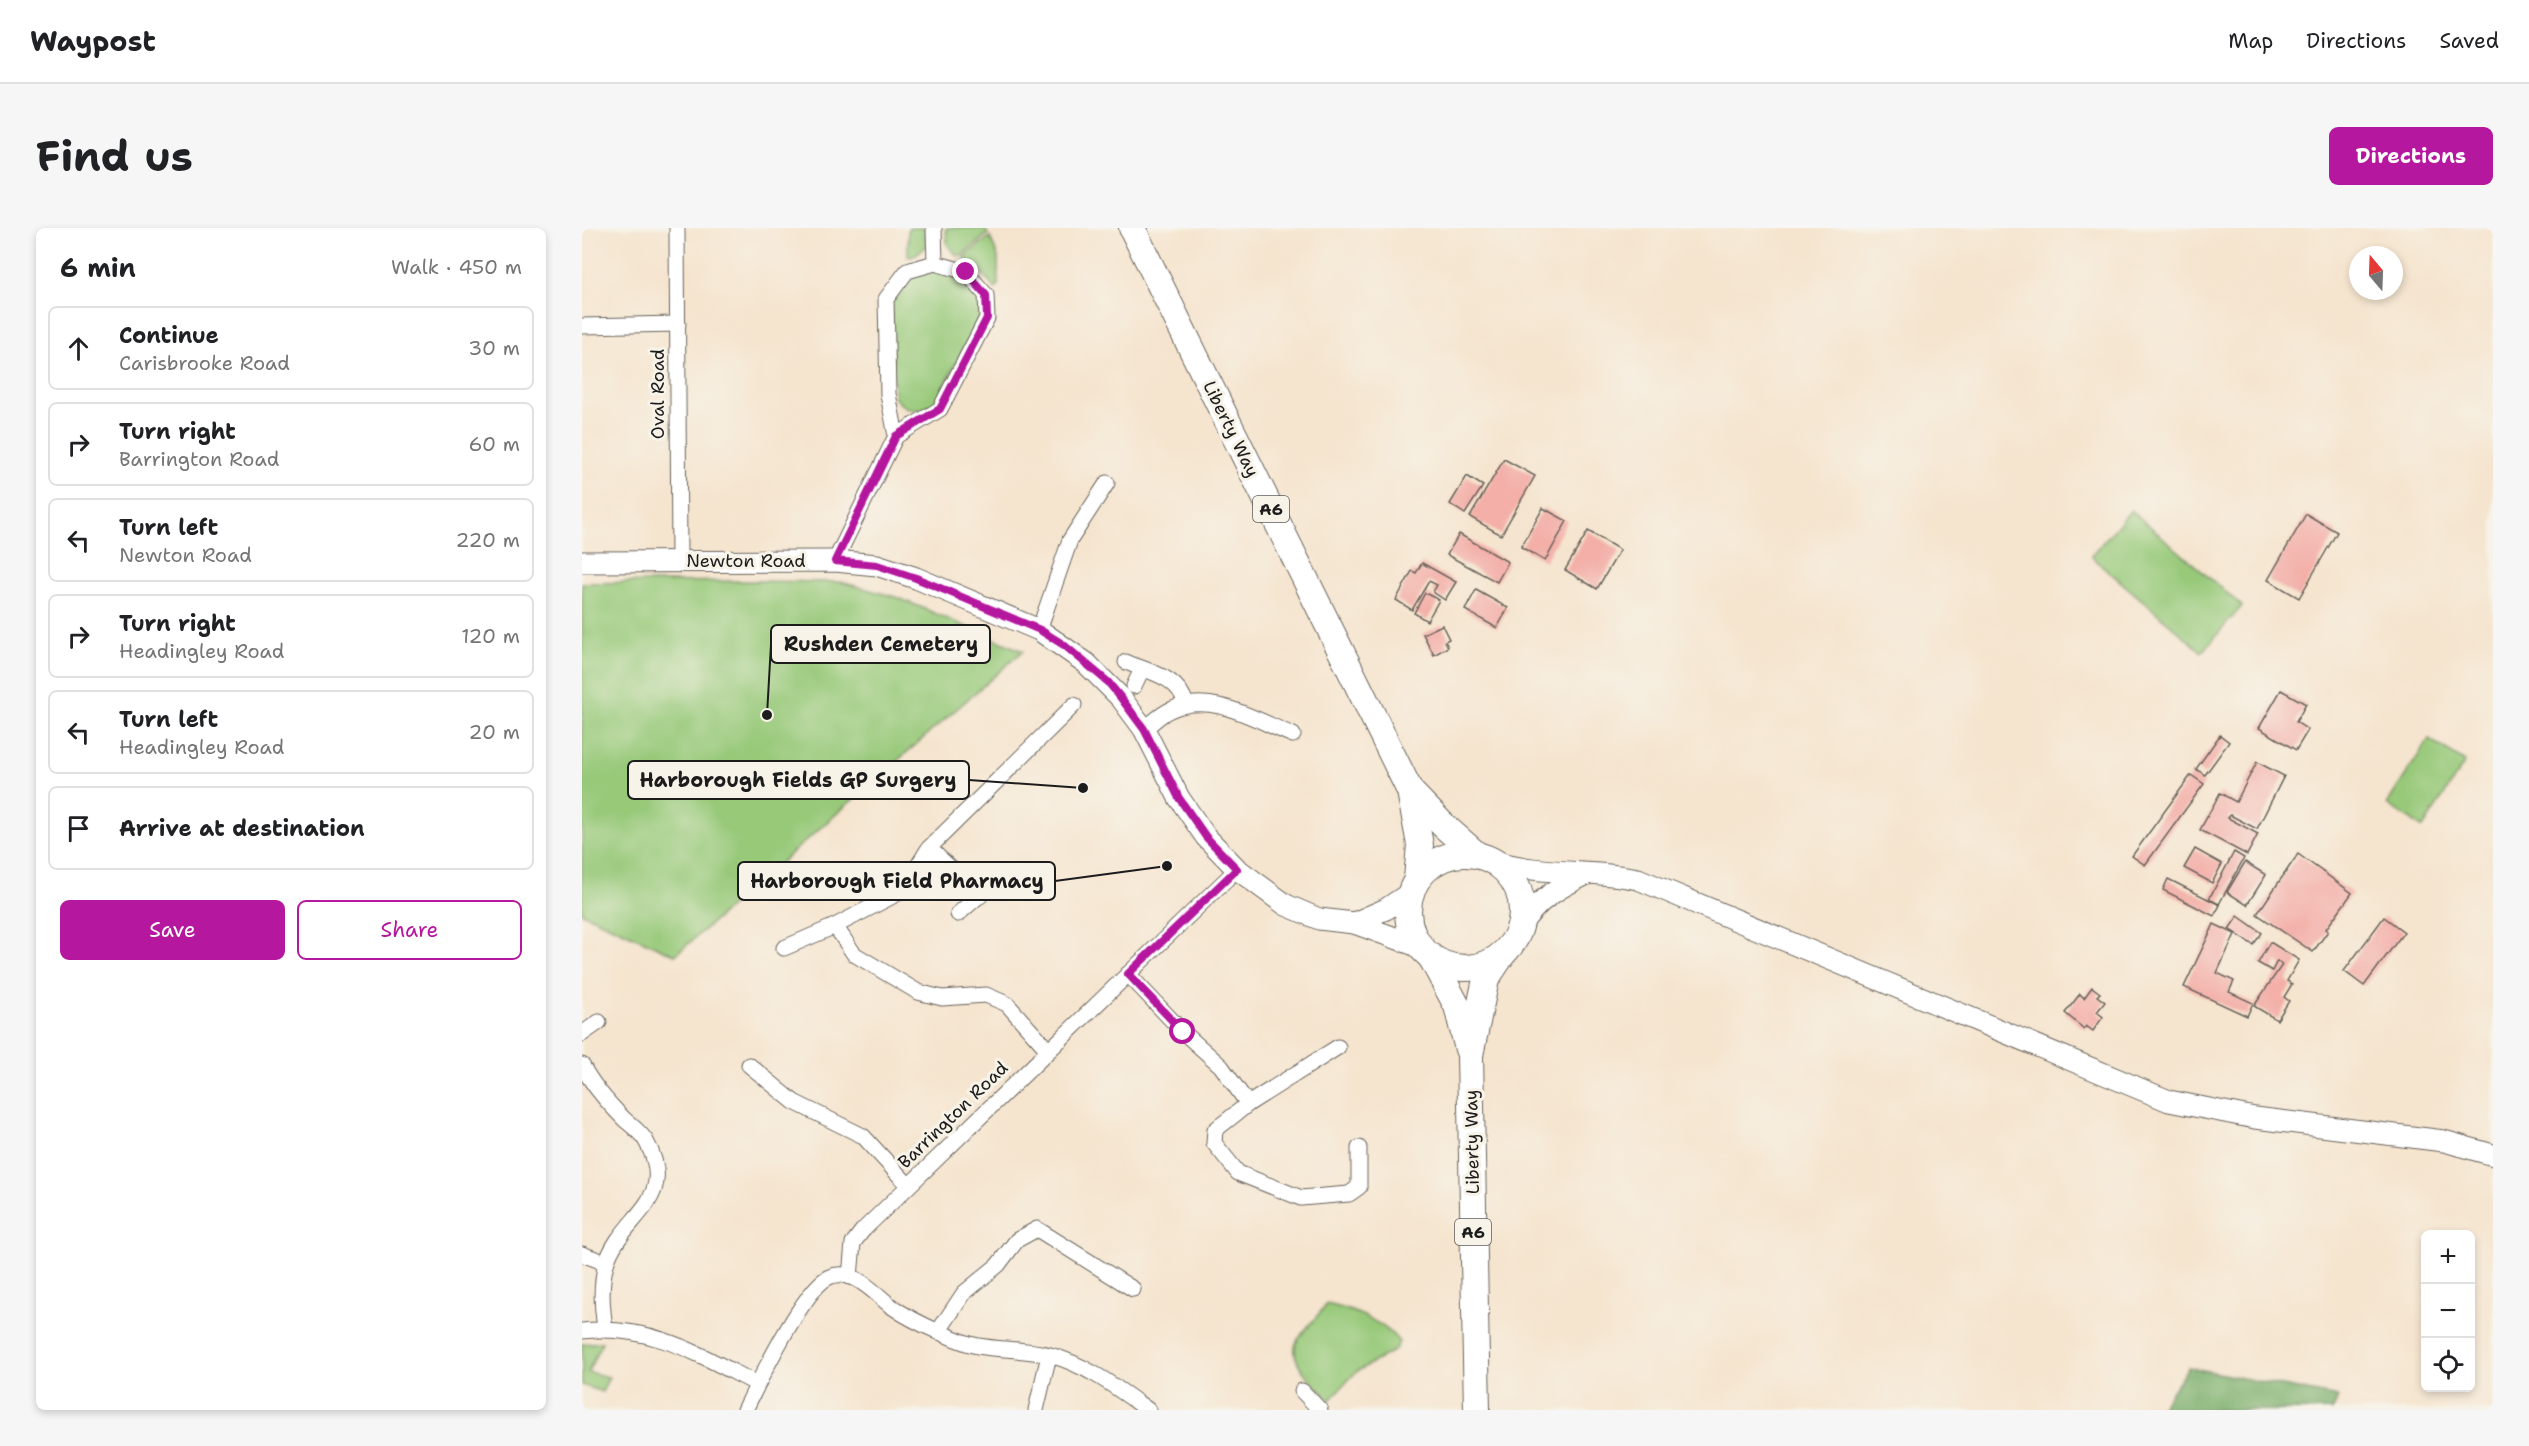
<!DOCTYPE html>
<meta charset="utf-8">
<style>
:root{--surface:#fff;--page:#f6f6f6;--text:#202124;--muted:#757577;--line:#e0e0e0;--accent:#b5179e}
body{margin:0;font-family:"Shantell Sans",sans-serif;background:var(--page);color:var(--text)}
.controls{position:absolute;right:18px;bottom:18px;display:grid;overflow:hidden;border-radius:9px;box-shadow:0 3px 9px #0003}
.controls button{width:54px;height:54px;display:grid;place-items:center;padding:0;border:0;border-bottom:2px solid var(--line);background:var(--surface);color:var(--text);font:30px sans-serif}
.compass{position:absolute;left:1767px;top:18px;width:54px;height:54px;border-radius:50%;background:var(--surface);box-shadow:0 3px 9px #0003;rotate:341deg}
.stop{position:absolute;width:18px;height:18px;margin:-14px;border:4px solid #b5179e;border-radius:50%;background:#fff}
.stop.end{background:#b5179e;border-color:#fff;box-shadow:0 2px 6px #0008}
.list{margin:0;padding:0;list-style:none}
h2{display:flex;justify-content:space-between;align-items:center;height:78px;margin:0;padding:0 24px;font-size:26px}
h2 small{font-size:20px;font-weight:400;color:var(--muted)}
.list li{display:grid;grid-template-columns:39px 1fr auto;gap:18px;align-items:center;box-sizing:border-box;height:84px;margin:0 12px 12px;padding:0 12px;border:2px solid var(--line);border-radius:9px}
.list b{display:block;font-size:22px;white-space:nowrap}
.list p{margin:0;font-size:20px;white-space:nowrap;color:var(--muted)}
.list em{font-size:20px;font-style:normal;color:var(--muted)}
.actions{display:flex;gap:12px;padding:18px 24px}
.actions a{flex:1;padding:14px 0;border:2px solid var(--accent);border-radius:9px;text-align:center;font-size:21px;color:var(--accent)}
.actions .main{background:var(--accent);color:#fff}
.icon{flex:none;width:33px;height:33px;fill:none;stroke:currentColor;stroke-width:2;stroke-linecap:round;stroke-linejoin:round}
.map{position:relative;flex:none;width:1911px;height:1182px;overflow:hidden;border-radius:9px}
header{display:flex;align-items:center;gap:36px;box-sizing:border-box;height:84px;padding:0 30px;background:var(--surface);border-bottom:2px solid var(--line)}
header strong{font-size:28px}
nav{display:flex;gap:33px;margin-inline-start:auto;font-size:21px}
.intro{display:flex;align-items:center;justify-content:space-between;box-sizing:border-box;height:144px;padding:0 36px}
h1{margin:0;font-size:42px}
.button{padding:15px 27px;border-radius:9px;background:var(--accent);color:#fff;font-size:21px;font-weight:700}
main{display:flex;gap:36px;padding:0 36px}
aside{flex:1;background:var(--surface);border-radius:9px;box-shadow:0 3px 9px #0003}
.map>svg:first-child{display:block}
.green{fill:#97c979;stroke:#5a724a;stroke-width:1.5}
.forest{fill:#79ad69;stroke:#4a6442;stroke-width:1.5}
.building{fill:#f3afa8}
.lines{fill:none;stroke-linecap:round;stroke-linejoin:round}
.street-casing{stroke:#68625a;stroke-width:17}
.secondary-casing{stroke:#68625a;stroke-width:23}
.highway-casing{stroke:#68625a;stroke-width:28}
.street{stroke:#fff;stroke-width:15}
.secondary{stroke:#fff;stroke-width:21}
.highway{stroke:#fff;stroke-width:26}
.route{stroke:#b5179e;stroke-width:8}
.labels{text-anchor:middle;dominant-baseline:central;stroke-width:6;stroke-linejoin:round;paint-order:stroke}
.shield{fill:#f7f3e8;stroke:#5e5c59;stroke-width:1.5}
.shield-label{font-size:16px;font-weight:bold;fill:#1c1c1c}
.street-label{font-size:18px;fill:#1c1c1c;stroke:#f7f3e8}
.leader{fill:none;stroke:#1c1c1c;stroke-width:2}
.callout-dot{fill:#1c1c1c;stroke:#f7f3e8;stroke-width:2}
.callout{fill:#f7f3e8;stroke:#1c1c1c;stroke-width:2}
.callout-label{font-size:20px;text-anchor:middle;font-weight:bold;fill:#1c1c1c}
</style>
<header>
<strong>Waypost</strong>
<nav><a>Map</a><a>Directions</a><a>Saved</a></nav>
</header>
<div class="intro"><h1>Find us</h1><a class="button">Directions</a></div>
<main>
<aside>
<h2>6 min<small>Walk · 450 m</small></h2>
<ul class="list">
<li><svg class="icon" aria-label="ahead" viewBox="0 0 24 24"><path d="M12 20V5M6 11l6-6 6 6"/></svg><div><b>Continue</b><p>Carisbrooke Road</p></div><em>30 m</em></li>
<li><svg class="icon" aria-label="right" viewBox="0 0 24 24"><path d="M7 20v-9h11M14 6l5 5-5 5"/></svg><div><b>Turn right</b><p>Barrington Road</p></div><em>60 m</em></li>
<li><svg class="icon" aria-label="left" viewBox="0 0 24 24"><path d="M17 20v-9H6M10 6l-5 5 5 5"/></svg><div><b>Turn left</b><p>Newton Road</p></div><em>220 m</em></li>
<li><svg class="icon" aria-label="right" viewBox="0 0 24 24"><path d="M7 20v-9h11M14 6l5 5-5 5"/></svg><div><b>Turn right</b><p>Headingley Road</p></div><em>120 m</em></li>
<li><svg class="icon" aria-label="left" viewBox="0 0 24 24"><path d="M17 20v-9H6M10 6l-5 5 5 5"/></svg><div><b>Turn left</b><p>Headingley Road</p></div><em>20 m</em></li>
<li><svg class="icon" aria-label="arrive" viewBox="0 0 24 24"><path d="M6 21V4h12l-3 4 3 4H6"/></svg><div><b>Arrive at destination</b></div></li>
</ul>
<div class="actions"><a class="main">Save</a><a>Share</a></div>
</aside>
<div class="map">
<svg width="1911" height="1182" viewBox="0 0 1911 1182">
<rect width="100%" height="100%" fill="#f7f3e8"/>
<filter id="ink" filterUnits="userSpaceOnUse"><feTurbulence type="fractalNoise" baseFrequency=".0167" numOctaves="2"/><feDisplacementMap in="SourceGraphic" scale="12" xChannelSelector="R" yChannelSelector="G"/><feConvolveMatrix kernelMatrix="1 2 1 2 8 2 1 2 1" color-interpolation-filters="sRGB"/></filter>
<filter id="wash" filterUnits="userSpaceOnUse"><feTurbulence type="fractalNoise" baseFrequency=".008" numOctaves="4" result="noise"/><feDisplacementMap in="SourceGraphic" scale="24" xChannelSelector="R" yChannelSelector="G"/><feGaussianBlur stdDeviation="1.35" result="paint"/><feColorMatrix in="noise" values="0 0 0 0 0 0 0 0 0 0 0 0 0 0 0 0 0 1.4 0 .05"/><feComposite in="paint" operator="in"/></filter>
<g filter="url(#wash)">
<rect width="100%" height="100%" fill="#f5e4ce"/>
<g class="green">
<path d="M 326,0 L 343,0 L 344,19 L 330,29 L 326,28 Z"/>
<path d="M 364,0 L 402,0 L 406,6 L 380,27 L 375,28 L 365,16 Z"/>
<path d="M 408,9 L 416,29 L 416,58 L 413,61 L 400,45 L 381,29 Z"/>
<path d="M 352,41 L 378,46 L 399,72 L 400,84 L 354,175 C 338,185 324,185 312,169 L 309,76 L 325,50 Z"/>
<path d="M 1549,282 L 1660,378 L 1620,424 L 1509,328 Z"/>
<path d="M 160,353 L 259,354 L 317,370 L 441,423 L 93,727 L 0,685 L 0,355 Z"/>
<path d="M 1847,511 L 1883,534 L 1841,600 L 1805,576 Z"/>
<path d="M 745,1076 C 770,1082 802,1093 817,1114 L 813,1122 L 774,1144 L 748,1172 C 736,1159 704,1134 715,1113 C 723,1100 736,1088 745,1076 Z"/>
<path d="M 20,1114 L 6,1144 L 27,1149 L 20,1164 L 0,1157 L 0,1116 Z"/>
</g>
<path class="forest" d="M 1606,1139 L 1756,1169 L 1751,1182 L 1577,1182 Z"/>
<g id="blocks">
<g class="building">
<path d="M 922,231 L 953,248 L 919,307 L 888,289 Z"/>
<path d="M 885,248 L 901,258 L 883,286 L 868,276 Z"/>
<path d="M 961,280 L 985,293 L 963,333 L 939,319 Z"/>
<path d="M 1724,286 L 1755,304 L 1717,370 L 1686,352 Z"/>
<path d="M 1006,303 L 1038,322 L 1015,361 L 983,342 Z"/>
<path d="M 877,306 L 926,334 L 915,354 L 865,327 Z"/>
<path d="M 840,335 L 874,354 L 863,372 L 851,364 L 855,357 L 847,353 L 830,382 L 814,372 L 830,343 L 834,345 Z"/>
<path d="M 894,362 L 926,380 L 915,400 L 883,382 Z"/>
<path d="M 843,365 L 857,372 L 845,393 L 832,385 Z"/>
<path d="M 860,397 L 867,411 L 863,413 L 866,419 L 852,427 L 841,406 Z"/>
<path d="M 1699,462 L 1724,476 L 1714,494 L 1726,502 L 1714,522 L 1677,500 Z"/>
<path d="M 1638,507 L 1647,514 L 1623,547 L 1614,541 Z"/>
<path d="M 1675,534 L 1702,548 L 1675,601 L 1648,587 L 1646,590 L 1676,606 L 1665,627 L 1618,602 L 1638,565 L 1654,574 Z"/>
<path d="M 1609,547 L 1622,556 L 1563,637 L 1550,628 Z"/>
<path d="M 1613,621 L 1640,636 L 1630,655 L 1602,640 Z"/>
<path d="M 1652,624 L 1662,630 L 1637,676 L 1627,671 Z"/>
<path d="M 1716,626 L 1770,665 L 1744,701 L 1746,703 L 1731,724 L 1675,686 Z"/>
<path d="M 1663,634 L 1684,647 L 1665,677 L 1645,664 Z"/>
<path d="M 1586,651 L 1638,677 L 1632,688 L 1581,662 Z"/>
<path d="M 1656,688 L 1680,705 L 1671,717 L 1647,701 Z"/>
<path d="M 1802,689 L 1822,704 L 1782,758 L 1762,743 Z"/>
<path d="M 1632,696 L 1653,706 L 1635,745 L 1652,753 L 1647,764 L 1671,775 L 1665,788 L 1602,759 Z"/>
<path d="M 1688,714 L 1717,732 L 1705,753 L 1710,756 L 1702,769 L 1707,773 L 1695,792 L 1672,778 L 1700,737 L 1695,733 L 1690,743 L 1676,735 Z"/>
<path d="M 1510,759 L 1518,765 L 1515,768 L 1523,774 L 1515,784 L 1521,789 L 1511,803 L 1504,798 L 1502,801 L 1483,785 L 1498,766 L 1502,770 Z"/>
</g>
</g>
</g>
<g filter="url(#ink)">
<use href="#blocks" fill-opacity="0" stroke="#68625a" stroke-width="1.5"/>
<g class="lines">
<defs>
<g id="street">
<path d="M 95,0 L 97,333"/>
<path d="M 0,98 L 96,96"/>
<path d="M 314,208 L 306,166 L 304,71 L 325,43 L 353,35"/>
<path d="M 253,333 L 314,208 L 358,181 L 405,90 L 404,67 L 384,44 L 353,35 L 352,0"/>
<path d="M 457,402 L 488,312 L 525,255"/>
<path d="M 544,434 C 569,445 596,448 604,476"/>
<path d="M 552,458 L 560,441"/>
<path d="M 562,501 C 570,495 579,486 588,482 C 630,463 673,492 711,507"/>
<path d="M 347,620 L 398,668"/>
<path d="M 376,686 L 417,650"/>
<path d="M 253,698 L 272,726 L 336,764 L 360,770 L 404,767 L 425,776 L 466,822"/>
<path d="M 202,720 L 253,698 L 320,663 L 347,620 L 492,477"/>
<path d="M 546,746 L 601,804 L 639,838 L 666,876"/>
<path d="M 0,806 L 17,794"/>
<path d="M 756,819 L 666,876 L 633,902 L 632,915 L 656,945 L 719,970 L 767,966 L 777,959 L 777,920"/>
<path d="M 0,837 C 10,857 27,876 43,892 C 50,898 61,906 65,915 C 97,974 39,987 24,1036 C 18,1058 20,1079 23,1100"/>
<path d="M 167,837 L 212,874 L 281,908 L 326,957"/>
<path d="M 0,1026 L 24,1035"/>
<path d="M 268,1049 L 271,1015 L 281,1002 L 655,641"/>
<path d="M 0,1103 C 69,1096 116,1126 175,1156"/>
<path d="M 356,1104 L 382,1065 L 416,1037 L 435,1012 L 455,1001 L 551,1061"/>
<path d="M 720,1163 L 738,1182"/>
<path d="M 163,1182 C 176,1155 222,1060 247,1049 C 271,1039 292,1065 309,1078 C 323,1088 341,1097 357,1104 C 369,1109 383,1116 396,1118 C 419,1122 445,1121 468,1127 C 505,1137 535,1160 566,1182"/>
<path d="M 454,1182 L 467,1127"/>
</g>
<g id="secondary">
<path d="M 0,334 L 253,333 L 295,337 L 334,350 L 457,402 L 504,435 L 539,470 L 562,501 L 597,570 L 624,609 L 655,641 L 704,677 L 737,691 L 772,695 L 838,719"/>
<path d="M 909,632 C 957,648 1008,641 1056,651 L 1587,873 L 1673,890 L 1862,913 L 1911,927"/>
<path d="M 772,695 L 804,681 L 828,665"/>
<path d="M 938,698 C 955,672 977,659 1005,646"/>
</g>
<g id="highway">
<path d="M 550,0 L 828,563 L 838,617 L 835,651"/>
<path d="M 828,563 L 862,598 L 895,627"/>
<circle cx="883" cy="683" r="57"/>
<path d="M 849,729 L 875,778 L 886,821"/>
<path d="M 895,1182 L 888,827 L 904,751 L 920,727"/>
</g>
</defs>
<use href="#street" class="street-casing"/>
<use href="#secondary" class="secondary-casing"/>
<use href="#highway" class="highway-casing"/>
<use href="#street" class="street"/>
<use href="#secondary" class="secondary"/>
<use href="#highway" class="highway"/>
</g>
</g>
<g class="lines" filter="url(#ink)">
<path class="route" d="M 384,44 L 404,67 L 405,90 L 358,181 L 314,208 L 253,333 L 295,337 L 334,350 L 458,402 L 482,417 L 526,454 L 539,470 L 562,501 L 597,570 L 624,609 L 655,641 L 546,746 L 601,804"/>
</g>
<g class="labels">
<g class="shield">
<rect x="671" y="268" width="36" height="26" rx="4.5"/>
<rect x="873" y="991" width="36" height="26" rx="4.5"/>
</g>
<g class="shield-label">
<text x="689" y="281">A6</text>
<text x="891" y="1004">A6</text>
</g>
<g class="street-label">
<text transform="translate(76 166) rotate(-90)">Oval Road</text>
<text transform="translate(649 201) rotate(64)">Liberty Way</text>
<text x="164" y="333">Newton Road</text>
<text transform="translate(371 887) rotate(-44)">Barrington Road</text>
<text transform="translate(890 914) rotate(-91)">Liberty Way</text>
</g>
</g>
<path class="leader" d="M185 487L189 416M501 560L387 552M585 638L473 653"/>
<g class="callout-dot">
<circle cx="185" cy="487" r="6"/>
<circle cx="501" cy="560" r="6"/>
<circle cx="585" cy="638" r="6"/>
</g>
<g class="callout">
<rect x="189" y="397" width="219" height="38" rx="6"/>
<rect x="46" y="533" width="341" height="38" rx="6"/>
<rect x="156" y="634" width="317" height="38" rx="6"/>
</g>
<g class="callout-label">
<text x="299" y="423">Rushden Cemetery</text>
<text x="216" y="559">Harborough Fields GP Surgery</text>
<text x="315" y="660">Harborough Field Pharmacy</text>
</g>
</svg>
<div class="controls">
<button>+</button>
<button>−</button>
<button><svg class="icon" aria-label="locate" viewBox="0 0 24 24"><circle cx="12" cy="12" r="6"/><path d="M12 2v4M12 18v4M2 12h4M18 12h4"/></svg></button>
</div>
<svg class="compass" viewBox="-18 -18 36 36"><path d="M0-13l5 13h-10z" fill="#e53935"/><path d="M0 13l5-13h-10z" fill="#757577"/></svg>
<div class="stop" style="left:601px;top:804px"></div>
<div class="stop end" style="left:384px;top:44px"></div>
</div>
</main>
